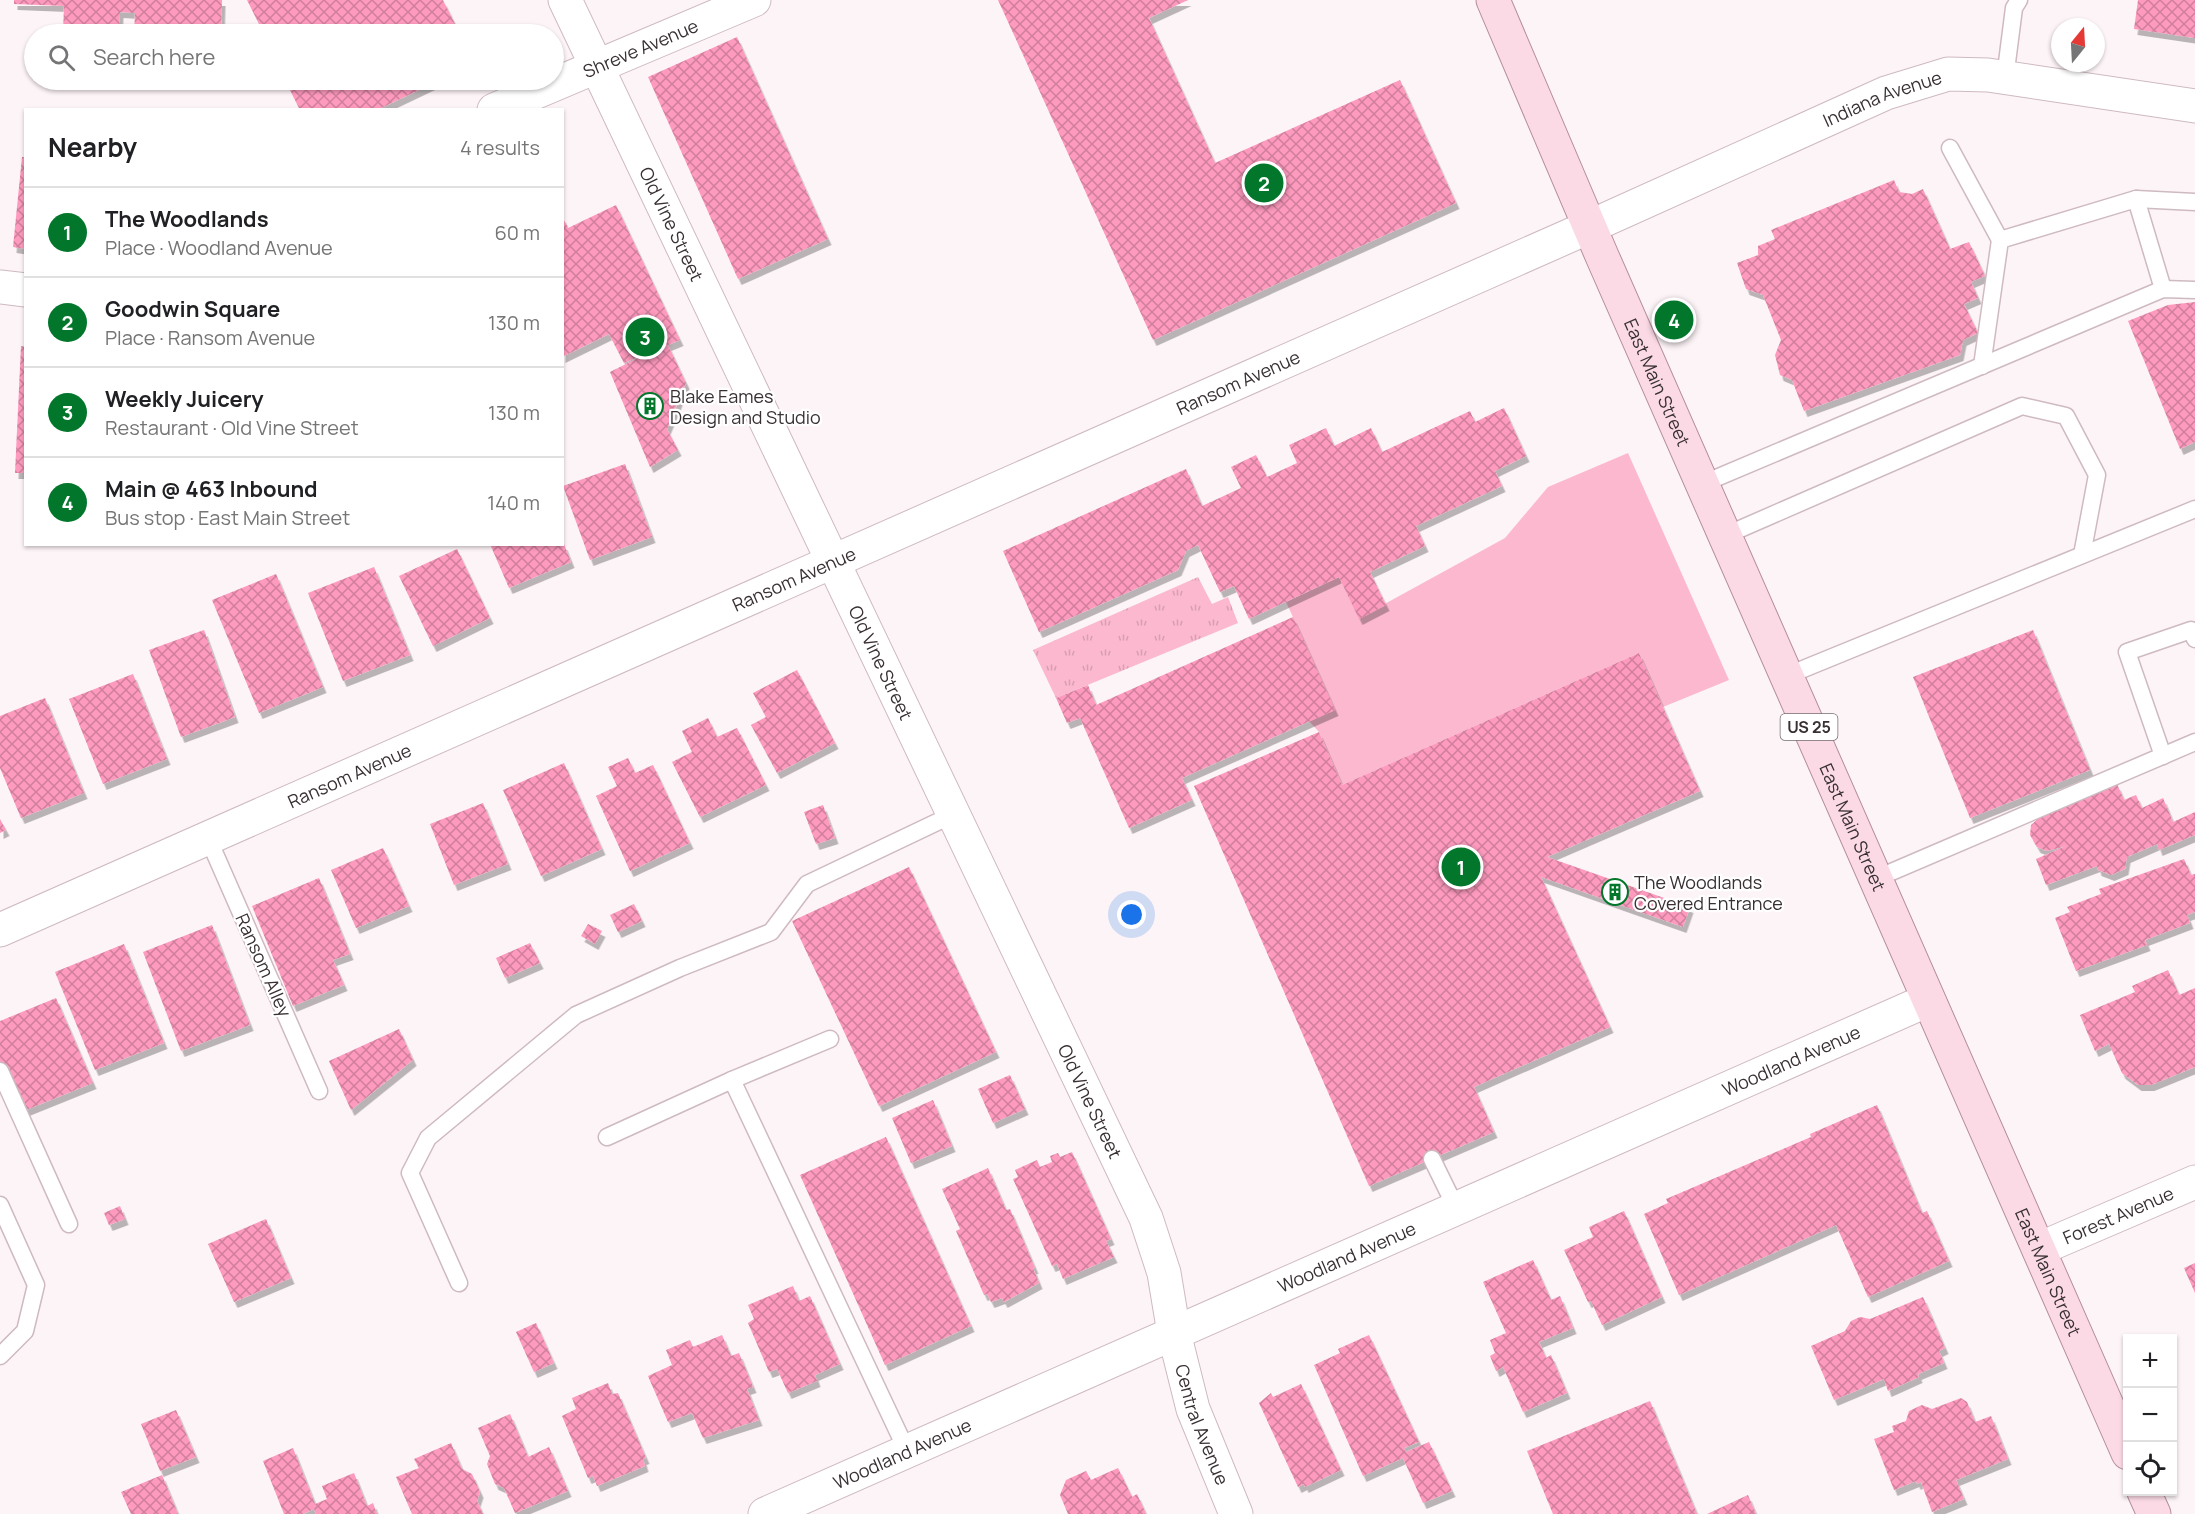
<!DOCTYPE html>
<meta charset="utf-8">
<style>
:root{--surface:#fff;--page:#f2f2f2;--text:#202124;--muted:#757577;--line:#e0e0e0;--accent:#02762b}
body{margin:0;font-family:Manrope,sans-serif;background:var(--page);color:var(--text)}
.controls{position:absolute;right:18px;bottom:18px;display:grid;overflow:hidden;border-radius:0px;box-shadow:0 2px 4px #0004}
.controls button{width:54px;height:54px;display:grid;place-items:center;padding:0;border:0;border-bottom:2px solid var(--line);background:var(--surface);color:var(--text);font:30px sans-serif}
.compass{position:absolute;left:2051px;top:18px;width:54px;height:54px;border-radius:50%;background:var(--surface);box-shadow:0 2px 4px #0004;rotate:18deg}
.you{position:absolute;left:1132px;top:915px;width:21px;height:21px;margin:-15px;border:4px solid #fff;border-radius:50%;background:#1a73e8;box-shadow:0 0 0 9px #1a73e833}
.badge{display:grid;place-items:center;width:39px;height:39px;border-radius:50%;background:var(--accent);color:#fff;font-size:20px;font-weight:700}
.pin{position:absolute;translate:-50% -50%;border:3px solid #fff;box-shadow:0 2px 6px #0006}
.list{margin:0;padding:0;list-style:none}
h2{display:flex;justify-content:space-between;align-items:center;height:78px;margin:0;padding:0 24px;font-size:26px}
h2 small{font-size:20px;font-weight:400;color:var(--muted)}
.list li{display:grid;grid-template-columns:39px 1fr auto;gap:18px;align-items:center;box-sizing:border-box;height:90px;padding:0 24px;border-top:2px solid var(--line)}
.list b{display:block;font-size:22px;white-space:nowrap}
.list p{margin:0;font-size:20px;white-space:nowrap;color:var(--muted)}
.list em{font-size:20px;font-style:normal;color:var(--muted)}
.icon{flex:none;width:33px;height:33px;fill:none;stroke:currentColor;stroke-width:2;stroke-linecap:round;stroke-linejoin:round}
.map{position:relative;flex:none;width:2195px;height:1514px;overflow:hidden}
.search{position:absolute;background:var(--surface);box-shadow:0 2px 4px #0004;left:24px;top:24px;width:540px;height:66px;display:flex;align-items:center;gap:15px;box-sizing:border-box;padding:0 21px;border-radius:33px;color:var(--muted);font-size:22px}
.panel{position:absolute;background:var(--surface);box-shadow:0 2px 4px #0004;left:24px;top:108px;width:540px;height:438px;border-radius:0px}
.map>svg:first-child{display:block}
.green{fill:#fbb8ce}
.park{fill:url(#park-tufts)}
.building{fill:url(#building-cross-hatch);filter:url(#shadow)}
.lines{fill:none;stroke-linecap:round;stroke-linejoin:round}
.service-casing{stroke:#cebac0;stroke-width:19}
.minor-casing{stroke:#cebac0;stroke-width:35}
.tertiary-casing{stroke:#cebac0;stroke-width:35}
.primary-casing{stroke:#b58e9b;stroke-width:35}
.service{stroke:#fff;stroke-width:16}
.minor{stroke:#fff;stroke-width:33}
.tertiary{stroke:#fff;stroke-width:33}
.primary{stroke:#fbdae5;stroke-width:33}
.labels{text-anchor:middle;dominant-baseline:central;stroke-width:4.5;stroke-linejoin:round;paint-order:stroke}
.shield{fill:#fff;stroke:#746e70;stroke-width:1.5}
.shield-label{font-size:16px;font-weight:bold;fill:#383032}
.street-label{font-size:18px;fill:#383032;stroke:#fff}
.poi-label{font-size:18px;fill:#383032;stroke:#fff;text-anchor:start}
</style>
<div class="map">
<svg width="2195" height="1514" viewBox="0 0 2195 1514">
<defs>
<pattern id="park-tufts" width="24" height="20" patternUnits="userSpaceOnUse" patternTransform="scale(1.5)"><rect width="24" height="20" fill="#fbb8ce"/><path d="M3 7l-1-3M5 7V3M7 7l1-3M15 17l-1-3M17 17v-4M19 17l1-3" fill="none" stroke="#d89eb1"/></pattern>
<pattern id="building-cross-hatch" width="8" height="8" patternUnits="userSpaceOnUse" patternTransform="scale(1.5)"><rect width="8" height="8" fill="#fe9abe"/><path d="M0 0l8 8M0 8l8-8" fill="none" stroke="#cf7e9b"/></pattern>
<filter id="shadow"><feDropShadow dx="3.5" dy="6" stdDeviation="0" flood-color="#0004"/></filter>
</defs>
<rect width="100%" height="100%" fill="#fdf4f7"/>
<path class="green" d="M 1628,453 L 1729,680 L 1663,707 L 1639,653 L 1342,785 L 1319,732 L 1309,721 L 1293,617 L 1286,602 L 1339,577 L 1359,618 L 1505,538 L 1548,487 Z"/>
<path class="park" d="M 1198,577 L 1212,604 L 1228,597 L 1238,623 L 1056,698 L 1033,650 Z"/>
<g class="building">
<path d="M 14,0 L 222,0 L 221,34 L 134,34 L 135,13 L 120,12 L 119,34 L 63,32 L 64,6 L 14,4 Z"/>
<path d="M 247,0 L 443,0 L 460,34 L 264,34 Z"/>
<path d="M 998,0 L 1188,0 L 1149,18 L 1215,163 L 1400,80 L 1456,203 L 1153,340 Z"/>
<path d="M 2138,0 L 2195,0 L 2195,38 L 2134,29 Z"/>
<path d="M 737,37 L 828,239 L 738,279 L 648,77 Z"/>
<path d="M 285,80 L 440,80 L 377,110 L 300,110 Z"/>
<path d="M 22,157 L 26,157 L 26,249 L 13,247 Z"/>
<path d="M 1894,180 L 1899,192 L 1912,194 L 1923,189 L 1950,249 L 1969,242 L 1985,276 L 1971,282 L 1978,298 L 1964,304 L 1978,333 L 1963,340 L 1960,355 L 1804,411 L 1792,380 L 1780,375 L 1775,355 L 1781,340 L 1763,295 L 1746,289 L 1737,263 L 1758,255 L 1758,246 L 1775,239 L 1771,230 Z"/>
<path d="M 616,205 L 680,340 L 668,345 L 686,383 L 667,429 L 678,450 L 650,467 L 610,372 L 650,352 L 624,363 L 609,334 L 562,357 L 562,216 L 568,228 Z"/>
<path d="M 2195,302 L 2195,442 L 2180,449 L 2128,321 L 2168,305 Z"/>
<path d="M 21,346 L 26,347 L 26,473 L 15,473 Z"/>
<path d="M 1504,408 L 1526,456 L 1495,471 L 1502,486 L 1416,526 L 1425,546 L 1370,572 L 1386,605 L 1359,619 L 1339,577 L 1249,619 L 1234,586 L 1220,592 L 1198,545 L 1186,551 L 1178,570 L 1039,632 L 1003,551 L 1186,469 L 1202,506 L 1241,488 L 1231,467 L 1256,455 L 1267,477 L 1297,463 L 1289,445 L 1326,428 L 1334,446 L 1371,428 L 1382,452 L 1470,411 L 1475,422 Z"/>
<path d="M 625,464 L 652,537 L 590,560 L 563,486 Z"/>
<path d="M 490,544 L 564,544 L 571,562 L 509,588 Z"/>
<path d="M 457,549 L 490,618 L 433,646 L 399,576 Z"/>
<path d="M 374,567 L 410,655 L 343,681 L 308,593 Z"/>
<path d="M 276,574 L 323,687 L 259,713 L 212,600 Z"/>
<path d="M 1293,617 L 1335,710 L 1182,778 L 1192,800 L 1129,828 L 1080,718 L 1067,723 L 1056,698 L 1088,685 L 1096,705 Z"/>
<path d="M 204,630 L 235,717 L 181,737 L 149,650 Z"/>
<path d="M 2033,630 L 2090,770 L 1970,818 L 1913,677 Z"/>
<path d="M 1639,653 L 1700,791 L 1547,857 L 1690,907 L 1683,927 L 1541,877 L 1610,1027 L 1474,1087 L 1494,1132 L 1369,1186 L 1194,786 L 1319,732 L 1342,785 Z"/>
<path d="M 797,670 L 835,743 L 777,773 L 751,725 L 766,717 L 753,693 Z"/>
<path d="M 133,674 L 167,759 L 103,784 L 69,699 Z"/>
<path d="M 45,698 L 84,793 L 21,818 L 0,768 L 0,716 Z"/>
<path d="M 708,718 L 717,737 L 737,728 L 766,785 L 700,817 L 672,762 L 692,752 L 682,731 Z"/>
<path d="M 628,758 L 635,773 L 653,765 L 690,843 L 630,871 L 596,796 L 617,786 L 608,767 Z"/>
<path d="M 564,763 L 602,849 L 541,876 L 503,790 Z"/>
<path d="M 2117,784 L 2124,800 L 2136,795 L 2142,808 L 2163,798 L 2173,822 L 2195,812 L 2195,835 L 2159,850 L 2157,844 L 2127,857 L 2125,869 L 2111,875 L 2098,870 L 2097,866 L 2046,885 L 2036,859 L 2066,846 L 2047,851 L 2037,847 L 2030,835 L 2031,825 L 2039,818 Z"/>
<path d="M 483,803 L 508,864 L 454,885 L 430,824 Z"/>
<path d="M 823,805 L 835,838 L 816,844 L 804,812 Z"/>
<path d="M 0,819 L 6,830 L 0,833 Z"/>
<path d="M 383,848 L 409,906 L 356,928 L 331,870 Z"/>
<path d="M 2184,859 L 2191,875 L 2195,874 L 2195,912 L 2187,915 L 2190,923 L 2145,940 L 2147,945 L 2076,971 L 2055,918 L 2070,912 L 2067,907 L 2101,894 L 2099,889 Z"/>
<path d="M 909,867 L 996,1052 L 879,1106 L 792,921 Z"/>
<path d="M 319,878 L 350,954 L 333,960 L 344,985 L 293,1006 L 252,906 Z"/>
<path d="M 634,904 L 642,921 L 618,932 L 610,915 Z"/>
<path d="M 588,924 L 602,931 L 595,944 L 581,936 Z"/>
<path d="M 212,925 L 250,1025 L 181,1051 L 143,952 Z"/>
<path d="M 530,943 L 540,963 L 505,978 L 496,958 Z"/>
<path d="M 124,944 L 164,1043 L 95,1070 L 55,972 Z"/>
<path d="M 2168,970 L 2179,995 L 2195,988 L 2195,1067 L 2151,1085 L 2138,1085 L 2122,1073 L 2109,1044 L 2095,1051 L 2080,1015 L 2135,992 L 2132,986 Z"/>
<path d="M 56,998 L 93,1083 L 21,1112 L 0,1061 L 0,1021 Z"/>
<path d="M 399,1029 L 413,1060 L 351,1110 L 329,1061 Z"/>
<path d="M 1010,1075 L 1025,1109 L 993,1123 L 978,1089 Z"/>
<path d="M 933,1100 L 952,1146 L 911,1163 L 892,1118 Z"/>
<path d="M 1877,1105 L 1922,1213 L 1927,1211 L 1949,1261 L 1868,1297 L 1836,1225 L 1679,1295 L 1644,1214 L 1668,1203 L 1666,1199 L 1811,1137 L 1810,1134 Z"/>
<path d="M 886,1137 L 971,1326 L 885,1365 L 800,1175 Z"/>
<path d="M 1072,1152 L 1111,1239 L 1106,1241 L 1114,1257 L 1063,1279 L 1057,1264 L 1052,1266 L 1013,1179 L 1018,1177 L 1015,1170 L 1037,1160 L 1040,1167 L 1052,1162 L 1050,1156 L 1058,1153 L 1060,1157 Z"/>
<path d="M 988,1168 L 1006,1210 L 1010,1209 L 1035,1268 L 1033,1268 L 1039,1283 L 1004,1302 L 1002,1298 L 991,1302 L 987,1294 L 984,1295 L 956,1231 L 960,1229 L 942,1189 Z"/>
<path d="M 120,1206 L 125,1219 L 109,1225 L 104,1213 Z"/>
<path d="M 1624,1211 L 1662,1297 L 1602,1325 L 1591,1301 L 1588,1302 L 1564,1250 L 1593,1237 L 1589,1227 Z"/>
<path d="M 266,1219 L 291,1278 L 234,1302 L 208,1244 Z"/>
<path d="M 1533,1260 L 1551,1300 L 1560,1296 L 1573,1328 L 1539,1342 L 1546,1358 L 1551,1355 L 1567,1393 L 1523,1412 L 1503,1367 L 1496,1371 L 1490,1356 L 1495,1353 L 1490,1340 L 1506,1333 L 1483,1282 Z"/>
<path d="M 2195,1263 L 2195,1293 L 2184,1268 Z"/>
<path d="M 793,1286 L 799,1301 L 810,1296 L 840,1364 L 815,1375 L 817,1381 L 788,1393 L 777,1369 L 769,1372 L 748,1323 L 754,1319 L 748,1305 Z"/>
<path d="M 1923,1297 L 1945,1348 L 1939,1351 L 1944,1363 L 1918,1374 L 1919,1377 L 1888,1391 L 1884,1379 L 1834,1400 L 1811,1346 L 1845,1331 L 1851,1321 L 1860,1317 L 1870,1319 Z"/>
<path d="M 536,1323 L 554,1363 L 534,1372 L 516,1332 Z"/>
<path d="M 722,1335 L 731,1356 L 739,1353 L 753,1387 L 747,1389 L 759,1420 L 703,1438 L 692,1413 L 668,1422 L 648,1376 L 672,1365 L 666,1350 L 690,1340 L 693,1347 Z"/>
<path d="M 1369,1335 L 1419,1442 L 1404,1448 L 1406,1452 L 1429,1442 L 1452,1491 L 1423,1503 L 1403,1458 L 1363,1476 L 1314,1365 L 1340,1353 L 1338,1349 Z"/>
<path d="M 608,1383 L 612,1394 L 618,1393 L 646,1458 L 643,1459 L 645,1466 L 597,1486 L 593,1476 L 588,1478 L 562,1416 L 576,1409 L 572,1398 Z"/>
<path d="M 1301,1384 L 1341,1470 L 1305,1487 L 1304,1484 L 1298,1487 L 1259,1403 L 1271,1393 L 1273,1397 Z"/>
<path d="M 1961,1398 L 1967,1402 L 1975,1422 L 1991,1416 L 2008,1459 L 1956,1480 L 1964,1499 L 1932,1512 L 1921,1482 L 1917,1484 L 1916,1481 L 1894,1490 L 1874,1439 L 1894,1432 L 1892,1426 L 1906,1421 L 1909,1411 L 1922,1405 L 1932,1409 Z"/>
<path d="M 1650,1401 L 1697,1514 L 1553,1514 L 1527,1451 Z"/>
<path d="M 176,1410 L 196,1457 L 160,1471 L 141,1424 Z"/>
<path d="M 510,1414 L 528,1457 L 549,1447 L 568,1491 L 515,1513 L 504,1488 L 495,1484 L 487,1464 L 490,1456 L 478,1428 Z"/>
<path d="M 451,1443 L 462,1469 L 472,1474 L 480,1492 L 477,1501 L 483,1514 L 412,1514 L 396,1477 L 419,1468 L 414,1459 Z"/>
<path d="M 293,1448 L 315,1504 L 327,1499 L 322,1486 L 354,1473 L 367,1506 L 373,1503 L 377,1514 L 316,1514 L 314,1509 L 303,1514 L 284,1514 L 263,1461 Z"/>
<path d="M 1118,1468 L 1132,1497 L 1137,1494 L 1146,1514 L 1068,1514 L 1060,1495 L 1066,1480 L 1086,1471 L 1091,1480 Z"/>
<path d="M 162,1475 L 178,1514 L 131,1514 L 121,1492 Z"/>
<path d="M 1748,1495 L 1756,1514 L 1707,1514 Z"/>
</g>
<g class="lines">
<defs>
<g id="service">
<path d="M 2005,78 L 2014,8 L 2019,0"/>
<path d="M 1950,148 L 2000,240"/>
<path d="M 2136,199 L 2163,289"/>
<path d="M 1982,366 L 2000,240 L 2136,199 L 2195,202"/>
<path d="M 1702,484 L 2163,289 L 2195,290"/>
<path d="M 1724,536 L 2022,406 L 2066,416 L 2097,475 L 2082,555"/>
<path d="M 1786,676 L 2195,509"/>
<path d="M 2163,756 L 2127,652 L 2191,630 L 2195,639"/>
<path d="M 208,838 L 319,1091"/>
<path d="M 1875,879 L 2195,742"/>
<path d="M 0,1071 L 69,1224"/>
<path d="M 732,1080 L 830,1039"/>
<path d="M 607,1137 L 732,1080 L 907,1451"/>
<path d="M 1432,1159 L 1456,1208"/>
<path d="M 0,1205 L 36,1285 L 25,1331 L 0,1356"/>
<path d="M 459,1283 L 410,1173 L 428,1138 L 576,1015 L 680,968 L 771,932 L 807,884 L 954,814"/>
</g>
<g id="minor">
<path id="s1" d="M 565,0 L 1146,1218 L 1164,1273 L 1174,1333 L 1193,1409 L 1236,1514"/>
<path id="s2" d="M 494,110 L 754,0"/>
<path d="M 0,287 L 26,290"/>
<path id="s3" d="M 0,930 L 1589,227 L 1886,93 L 1948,74 L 1988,75 L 2195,106"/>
<path id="s4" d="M 2039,1249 L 2195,1182"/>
</g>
<g id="tertiary">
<path id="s5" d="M 765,1514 L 1928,1000"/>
</g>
<g id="primary">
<path id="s6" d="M 1493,0 L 1602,256 L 2128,1453"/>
<path d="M 2144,1492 L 2154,1514"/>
</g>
</defs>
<use href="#service" class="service-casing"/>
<use href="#minor" class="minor-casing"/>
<use href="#tertiary" class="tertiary-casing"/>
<use href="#primary" class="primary-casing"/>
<use href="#service" class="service"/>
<use href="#minor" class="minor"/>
<use href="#tertiary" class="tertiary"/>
<use href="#primary" class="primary"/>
</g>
<defs>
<symbol id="building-ring" viewBox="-11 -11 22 22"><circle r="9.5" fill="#fff" stroke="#02762b" stroke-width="1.5"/><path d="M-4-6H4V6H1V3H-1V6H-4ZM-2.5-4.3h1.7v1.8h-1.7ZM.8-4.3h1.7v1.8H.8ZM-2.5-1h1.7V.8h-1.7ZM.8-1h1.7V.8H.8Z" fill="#02762b"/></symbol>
</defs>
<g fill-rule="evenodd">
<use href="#building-ring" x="635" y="391" width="30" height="30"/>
<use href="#building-ring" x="1600" y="877" width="30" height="30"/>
</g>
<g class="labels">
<rect class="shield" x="1780.5" y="714" width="57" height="26" rx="4.5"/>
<g class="shield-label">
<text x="1809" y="727">US 25</text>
</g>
<g class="street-label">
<text stroke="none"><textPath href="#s2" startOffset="159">Shreve Avenue</textPath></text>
<text stroke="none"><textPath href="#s3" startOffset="2058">Indiana Avenue</textPath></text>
<text stroke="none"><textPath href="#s1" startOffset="248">Old Vine Street</textPath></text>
<text stroke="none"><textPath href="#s6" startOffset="416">East Main Street</textPath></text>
<text stroke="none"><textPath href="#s3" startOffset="1354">Ransom Avenue</textPath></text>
<text stroke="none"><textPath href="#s3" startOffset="868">Ransom Avenue</textPath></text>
<text stroke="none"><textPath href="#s1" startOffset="734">Old Vine Street</textPath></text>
<text stroke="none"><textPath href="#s3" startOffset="382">Ransom Avenue</textPath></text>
<text stroke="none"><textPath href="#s6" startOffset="902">East Main Street</textPath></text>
<text transform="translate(264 965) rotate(66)">Ransom Alley</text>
<text stroke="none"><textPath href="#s5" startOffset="1122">Woodland Avenue</textPath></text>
<text stroke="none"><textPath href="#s1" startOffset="1220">Old Vine Street</textPath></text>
<text stroke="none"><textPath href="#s4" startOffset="86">Forest Avenue</textPath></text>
<text stroke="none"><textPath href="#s5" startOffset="636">Woodland Avenue</textPath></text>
<text stroke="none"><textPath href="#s6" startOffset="1388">East Main Street</textPath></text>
<text stroke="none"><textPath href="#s1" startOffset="1564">Central Avenue</textPath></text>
<text stroke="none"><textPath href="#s5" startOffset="150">Woodland Avenue</textPath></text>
</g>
<g class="poi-label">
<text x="670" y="396">Blake Eames<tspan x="670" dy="21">Design and Studio</tspan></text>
<text x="1634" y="882">The Woodlands<tspan x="1634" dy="21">Covered Entrance</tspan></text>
</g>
</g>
</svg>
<div class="controls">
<button>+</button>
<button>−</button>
<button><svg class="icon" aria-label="locate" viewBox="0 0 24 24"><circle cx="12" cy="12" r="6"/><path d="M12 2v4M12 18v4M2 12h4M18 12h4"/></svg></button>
</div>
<svg class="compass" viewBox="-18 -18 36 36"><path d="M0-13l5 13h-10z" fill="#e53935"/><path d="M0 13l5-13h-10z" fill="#757577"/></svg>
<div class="you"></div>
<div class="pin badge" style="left:1461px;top:867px">1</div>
<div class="pin badge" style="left:1264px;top:183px">2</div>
<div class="pin badge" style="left:645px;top:337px">3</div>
<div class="pin badge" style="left:1674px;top:320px">4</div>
<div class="search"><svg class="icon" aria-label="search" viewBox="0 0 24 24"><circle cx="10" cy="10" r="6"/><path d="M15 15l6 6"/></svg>Search here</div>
<section class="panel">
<h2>Nearby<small>4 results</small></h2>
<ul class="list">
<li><span class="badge">1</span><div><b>The Woodlands</b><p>Place · Woodland Avenue</p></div><em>60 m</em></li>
<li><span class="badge">2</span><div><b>Goodwin Square</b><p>Place · Ransom Avenue</p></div><em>130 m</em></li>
<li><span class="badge">3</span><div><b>Weekly Juicery</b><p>Restaurant · Old Vine Street</p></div><em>130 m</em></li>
<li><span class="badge">4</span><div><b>Main @ 463 Inbound</b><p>Bus stop · East Main Street</p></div><em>140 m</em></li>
</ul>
</section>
</div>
